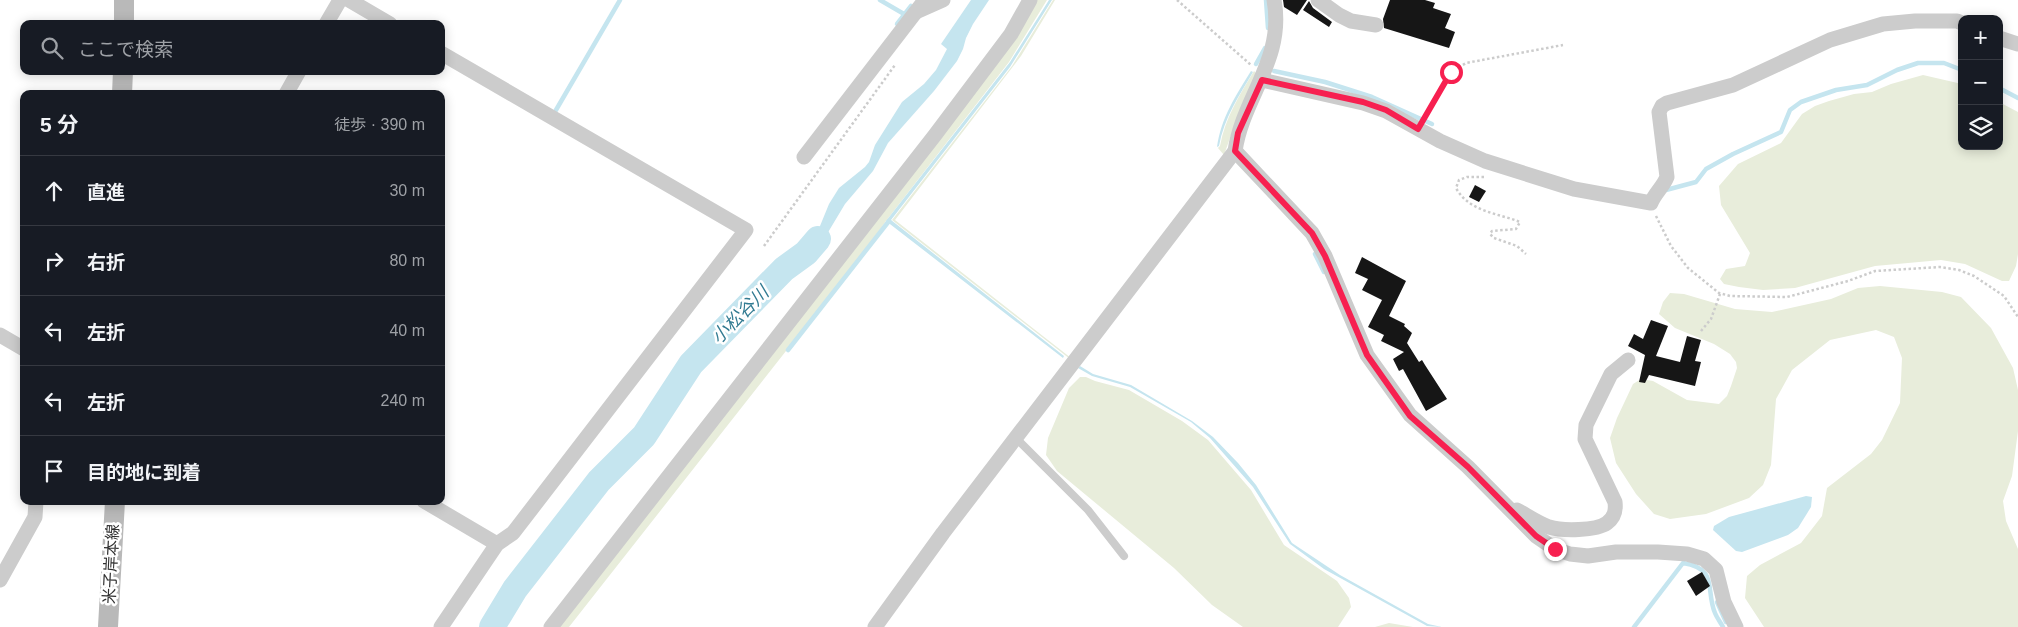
<!DOCTYPE html>
<html lang="ja">
<meta charset="utf-8">
<style>
:root{--surface:#171b24;--page:#242831;--text:#f1f3f6;--muted:#9ea1a6;--line:#363941}
body{margin:0;font-family:Arial,"Noto Sans JP",sans-serif;background:var(--page);color:var(--text)}
.controls{position:absolute;right:15px;top:15px;display:grid;overflow:hidden;border-radius:10px;box-shadow:0 2px 12px #0003}
.controls button{width:45px;height:45px;display:grid;place-items:center;padding:0;border:0;border-bottom:1px solid var(--line);background:var(--surface);color:var(--text);font:25px sans-serif}
.stop{position:absolute;width:15px;height:15px;margin:-11px;border:4px solid #f72050;border-radius:50%;background:#fff}
.stop.end{background:#f72050;border-color:#fff;box-shadow:0 1px 5px #0008}
.list{margin:0;padding:0;list-style:none}
h2{display:flex;justify-content:space-between;align-items:center;height:65px;margin:0;padding:0 20px;font-size:21px}
h2 small{font-size:16px;font-weight:400;color:var(--muted)}
.list li{display:grid;grid-template-columns:32px 1fr auto;gap:15px;align-items:center;box-sizing:border-box;height:70px;padding:0 20px;border-top:1px solid var(--line)}
.list b{display:block;font-size:19px;white-space:nowrap}
.list em{font-size:16px;font-style:normal;color:var(--muted)}
.icon{flex:none;width:28px;height:28px;fill:none;stroke:currentColor;stroke-width:2;stroke-linecap:round;stroke-linejoin:round}
.map{position:relative;flex:none;width:2018px;height:627px;overflow:hidden}
.search{position:absolute;background:var(--surface);box-shadow:0 2px 12px #0003;left:20px;top:20px;width:425px;height:55px;display:flex;align-items:center;gap:12px;box-sizing:border-box;padding:0 18px;border-radius:10px;color:var(--muted);font-size:19px}
.panel{position:absolute;background:var(--surface);box-shadow:0 2px 12px #0003;left:20px;top:90px;width:425px;height:415px;border-radius:10px}
.map>svg:first-child{display:block}
.green{fill:#e8eddb}
.water{fill:#c5e5ef}
.lines{fill:none;stroke-linecap:round;stroke-linejoin:round}
.stream{stroke:#c5e5ef;stroke-width:4.5}
.river{stroke:#c5e5ef;stroke-width:26}
.building{fill:#161616}
.path{stroke:#ccc;stroke-width:2.5;stroke-dasharray:2.5 2.5;stroke-linecap:butt}
.lane{stroke:#ccc;stroke-width:8}
.street{stroke:#ccc;stroke-width:15}
.secondary{stroke:#b9b9b9;stroke-width:20}
.route{stroke:#f72050;stroke-width:6}
.labels{text-anchor:middle;dominant-baseline:central;stroke-width:5;stroke-linejoin:round;paint-order:stroke}
.street-label{font-size:16px;fill:#2f2f2f;stroke:#fff}
.water-label{font-size:18px;font-style:italic;fill:#327b92;stroke:#fff}
</style>
<div class="map">
<svg width="2018" height="627" viewBox="0 0 2018 627">
<rect width="100%" height="100%" fill="#fff"/>
<g class="green">
<path d="M 1034,0 L 1047,0 L 1009,62 L 886,221 L 867,248 L 569,627 L 559,627 Z"/>
<path d="M 1053,0 L 1055,0 L 1021,56 L 895,220 L 1071,358 L 1070,359 L 892,220 L 1012,66 Z"/>
<path d="M 1254,71 L 1257,74 L 1237,118 L 1224,155 L 1218,148 L 1220,146 C 1225,118 1239,96 1254,71 Z"/>
<path d="M 1923,75 L 1962,84 L 1962,146 L 1999,146 L 1999,102 L 2018,112 L 2018,254 L 2016,266 L 2009,281 L 2002,281 L 1965,264 L 1941,260 L 1875,266 L 1795,288 L 1763,290 L 1739,287 L 1724,284 L 1720,279 L 1726,269 L 1745,266 L 1750,253 L 1721,205 L 1719,186 L 1738,164 L 1781,143 L 1802,114 L 1815,106 L 1829,101 L 1854,94 L 1872,92 L 1891,84 Z"/>
<path d="M 1880,286 L 1942,292 L 1961,297 L 1991,328 L 2013,368 L 2018,390 L 2018,431 L 2012,476 L 2003,501 L 2006,521 L 2018,549 L 2018,627 L 1764,627 L 1745,598 L 1747,576 L 1760,565 L 1801,543 L 1822,516 L 1827,488 L 1871,454 L 1882,440 L 1900,403 L 1902,358 L 1894,337 L 1876,330 L 1830,340 L 1792,370 L 1776,399 L 1771,465 L 1763,485 L 1749,498 L 1706,514 L 1670,519 L 1654,514 L 1636,494 L 1616,463 L 1610,438 L 1617,418 L 1633,384 L 1641,379 L 1653,381 L 1687,400 L 1719,404 L 1727,396 L 1731,386 L 1737,368 L 1736,362 L 1730,354 L 1714,344 L 1675,328 L 1659,314 L 1663,302 L 1670,293 L 1684,294 L 1735,309 L 1772,312 L 1831,299 L 1858,288 Z"/>
<path d="M 1080,377 L 1086,377 L 1095,381 L 1129,390 L 1182,421 L 1208,440 L 1251,490 L 1284,545 L 1337,581 L 1349,598 L 1351,607 L 1338,627 L 1243,627 L 1212,605 L 1174,568 L 1057,471 L 1046,455 L 1048,438 L 1069,388 Z"/>
<path d="M 1389,623 L 1413,627 L 1375,627 Z"/>
</g>
<g class="water">
<path d="M 971,0 L 989,0 L 973,24 L 966,38 L 963,49 L 957,61 L 934,91 L 888,143 L 873,171 L 845,204 L 824,239 L 802,263 L 789,269 L 797,250 L 807,244 L 820,226 L 829,204 L 839,188 L 865,167 L 869,162 L 875,145 L 902,102 L 924,84 L 936,70 L 947,49 L 941,44 Z"/>
<path d="M 1049,0 L 1052,0 L 1010,67 L 891,220 L 1064,356 L 1063,358 L 886,221 L 1010,62 Z"/>
<path d="M 1251,71 L 1253,72 C 1239,96 1224,118 1219,146 L 1217,147 C 1221,118 1236,95 1251,71 Z"/>
<path d="M 1080,366 L 1093,374 L 1131,385 L 1192,421 L 1213,437 L 1238,463 L 1256,485 L 1292,543 L 1340,575 L 1428,624 L 1442,627 L 1427,626 L 1324,569 L 1290,544 L 1253,487 L 1210,438 L 1191,422 L 1130,387 L 1092,376 L 1078,368 Z"/>
<path d="M 1806,496 L 1812,497 L 1811,507 L 1798,528 L 1788,535 L 1742,552 L 1736,551 L 1713,530 L 1714,526 L 1729,517 Z"/>
</g>
<g class="lines">
<g class="stream">
<path d="M 880,0 L 904,14"/>
<path d="M 1266,0 L 1268,28"/>
<path d="M 897,24 L 911,6"/>
<path d="M 1256,64 L 1265,48"/>
<path d="M 1274,71 L 1325,82 L 1372,97 L 1432,124"/>
<path d="M 1999,88 L 2018,98"/>
<path d="M 556,110 L 620,0"/>
<path d="M 1666,190 L 1696,182 L 1706,169 L 1733,154 L 1781,132 L 1790,110 L 1801,102 L 1836,90 L 1867,85 L 1897,70 L 1918,63 L 1944,63 L 1962,70"/>
<path d="M 1315,254 L 1324,272"/>
<path d="M 788,350 L 889,221"/>
<path d="M 1717,602 L 1726,622"/>
<path d="M 1634,627 L 1683,563 C 1719,569 1705,589 1715,613 C 1717,618 1721,623 1723,627"/>
</g>
<path class="river" d="M 492,627 L 515,589 L 599,481 L 644,436 L 691,364 L 784,269 L 806,253 L 818,239"/>
</g>
<g class="building">
<path d="M 1283,0 L 1307,0 L 1297,15 L 1284,7 Z"/>
<path d="M 1390,0 L 1425,0 L 1435,3 L 1433,8 L 1451,14 L 1445,28 L 1455,32 L 1449,48 L 1384,28 L 1383,19 Z"/>
<path d="M 1309,1 L 1313,8 L 1332,22 L 1329,27 L 1303,10 Z"/>
<path d="M 1475,185 L 1486,191 L 1479,202 L 1469,197 Z"/>
<path d="M 1362,257 L 1406,281 L 1389,316 L 1405,324 L 1404,326 L 1412,333 L 1407,343 L 1419,362 L 1422,360 L 1425,365 L 1447,399 L 1426,411 L 1403,369 L 1399,371 L 1393,359 L 1404,352 L 1381,341 L 1384,335 L 1368,327 L 1382,300 L 1362,290 L 1368,279 L 1355,273 Z"/>
<path d="M 1651,320 L 1668,326 L 1656,356 L 1680,362 L 1687,336 L 1701,340 L 1695,361 L 1701,362 L 1695,386 L 1649,375 L 1645,383 L 1639,382 L 1645,355 L 1628,346 L 1634,334 L 1643,339 Z"/>
<path d="M 1702,572 L 1710,586 L 1696,596 L 1687,581 Z"/>
</g>
<g class="lines">
<g class="path">
<path d="M 1177,0 L 1251,65"/>
<path d="M 1425,116 L 1451,72 L 1466,63 L 1563,45"/>
<path d="M 1484,177 L 1467,177 L 1459,180 L 1456,188 C 1469,212 1498,213 1520,222 L 1516,229 L 1492,231 L 1490,234 L 1494,238 L 1517,246 L 1526,254"/>
<path d="M 1656,216 L 1671,246 L 1688,268 L 1719,293 L 1730,296 L 1787,297 L 1848,281 L 1875,271 L 1940,267 L 1959,270 L 1974,276 L 2004,296 L 2018,317"/>
<path d="M 764,246 L 895,65"/>
<path d="M 1701,331 L 1711,319 L 1720,294"/>
</g>
<path class="lane" d="M 1016,438 L 1088,510 L 1124,556"/>
<g class="street">
<path d="M 349,0 L 390,24"/>
<path d="M 1318,0 L 1339,15 L 1351,21 L 1376,25"/>
<path d="M 916,12 L 943,0"/>
<path d="M 326,24 L 340,0"/>
<path d="M 1999,38 L 2018,44"/>
<path d="M 1262,80 L 1363,103 L 1386,111 L 1440,141 L 1485,161 L 1574,189 L 1651,203 C 1655,193 1663,187 1667,177 L 1659,112 L 1662,106 L 1667,103 L 1733,85 L 1830,40 L 1883,24 L 1915,21 L 1957,21 L 1962,23"/>
<path d="M 286,94 L 299,71"/>
<path d="M 1235,151 L 1312,233 L 1325,256 L 1367,355 L 1410,415 L 1468,467 L 1536,536 L 1555,549 L 1570,554 L 1588,556 L 1616,552 L 1658,552 L 1687,554 L 1704,559 L 1716,570 L 1724,602 L 1736,627"/>
<path d="M 804,157 L 925,0"/>
<path d="M 0,335 L 24,349"/>
<path d="M 424,501 L 497,544"/>
<path d="M 1517,510 C 1528,516 1538,523 1549,527 C 1562,531 1596,531 1607,523 C 1615,517 1616,510 1615,502 L 1585,439 L 1586,425 L 1611,374 L 1628,360"/>
<path d="M 0,580 L 35,517 L 36,501"/>
<path d="M 441,627 L 497,544 L 513,533 L 746,230 L 441,53"/>
<path d="M 551,627 L 935,135 L 1011,34 L 1030,0"/>
<path d="M 875,627 L 943,533 L 1235,151 C 1243,97 1285,59 1274,0"/>
</g>
<g class="secondary">
<path d="M 124,24 L 124,0"/>
<path d="M 122,94 L 123,71"/>
<path d="M 108,627 L 115,501"/>
</g>
</g>
<g class="lines">
<path class="route" d="M 1451,72 L 1418,129 L 1386,110 L 1363,102 L 1262,80 L 1238,133 L 1235,151 L 1312,233 L 1325,256 L 1367,355 L 1410,416 L 1468,467 L 1536,536 L 1555,549"/>
</g>
<g class="labels">
<g class="street-label">
<text transform="translate(111 564) rotate(-87)">米子岸本線</text>
</g>
<g class="water-label">
<text transform="translate(740 315) rotate(-45)">小松谷川</text>
</g>
</g>
</svg>
<div class="controls">
<button>+</button>
<button>−</button>
<button><svg class="icon" aria-label="layers" viewBox="0 0 24 24"><path d="M12 4l9 5-9 5-9-5zM3 14l9 5 9-5"/></svg></button>
</div>
<div class="stop" style="left:1451px;top:72px"></div>
<div class="stop end" style="left:1555px;top:549px"></div>
<div class="search"><svg class="icon" aria-label="search" viewBox="0 0 24 24"><circle cx="10" cy="10" r="6"/><path d="M15 15l6 6"/></svg>ここで検索</div>
<section class="panel">
<h2>5 分<small>徒歩 · 390 m</small></h2>
<ul class="list">
<li><svg class="icon" aria-label="ahead" viewBox="0 0 24 24"><path d="M12 20V5M6 11l6-6 6 6"/></svg><div><b>直進</b></div><em>30 m</em></li>
<li><svg class="icon" aria-label="right" viewBox="0 0 24 24"><path d="M7 20v-9h11M14 6l5 5-5 5"/></svg><div><b>右折</b></div><em>80 m</em></li>
<li><svg class="icon" aria-label="left" viewBox="0 0 24 24"><path d="M17 20v-9H6M10 6l-5 5 5 5"/></svg><div><b>左折</b></div><em>40 m</em></li>
<li><svg class="icon" aria-label="left" viewBox="0 0 24 24"><path d="M17 20v-9H6M10 6l-5 5 5 5"/></svg><div><b>左折</b></div><em>240 m</em></li>
<li><svg class="icon" aria-label="arrive" viewBox="0 0 24 24"><path d="M6 21V4h12l-3 4 3 4H6"/></svg><div><b>目的地に到着</b></div></li>
</ul>
</section>
</div>
